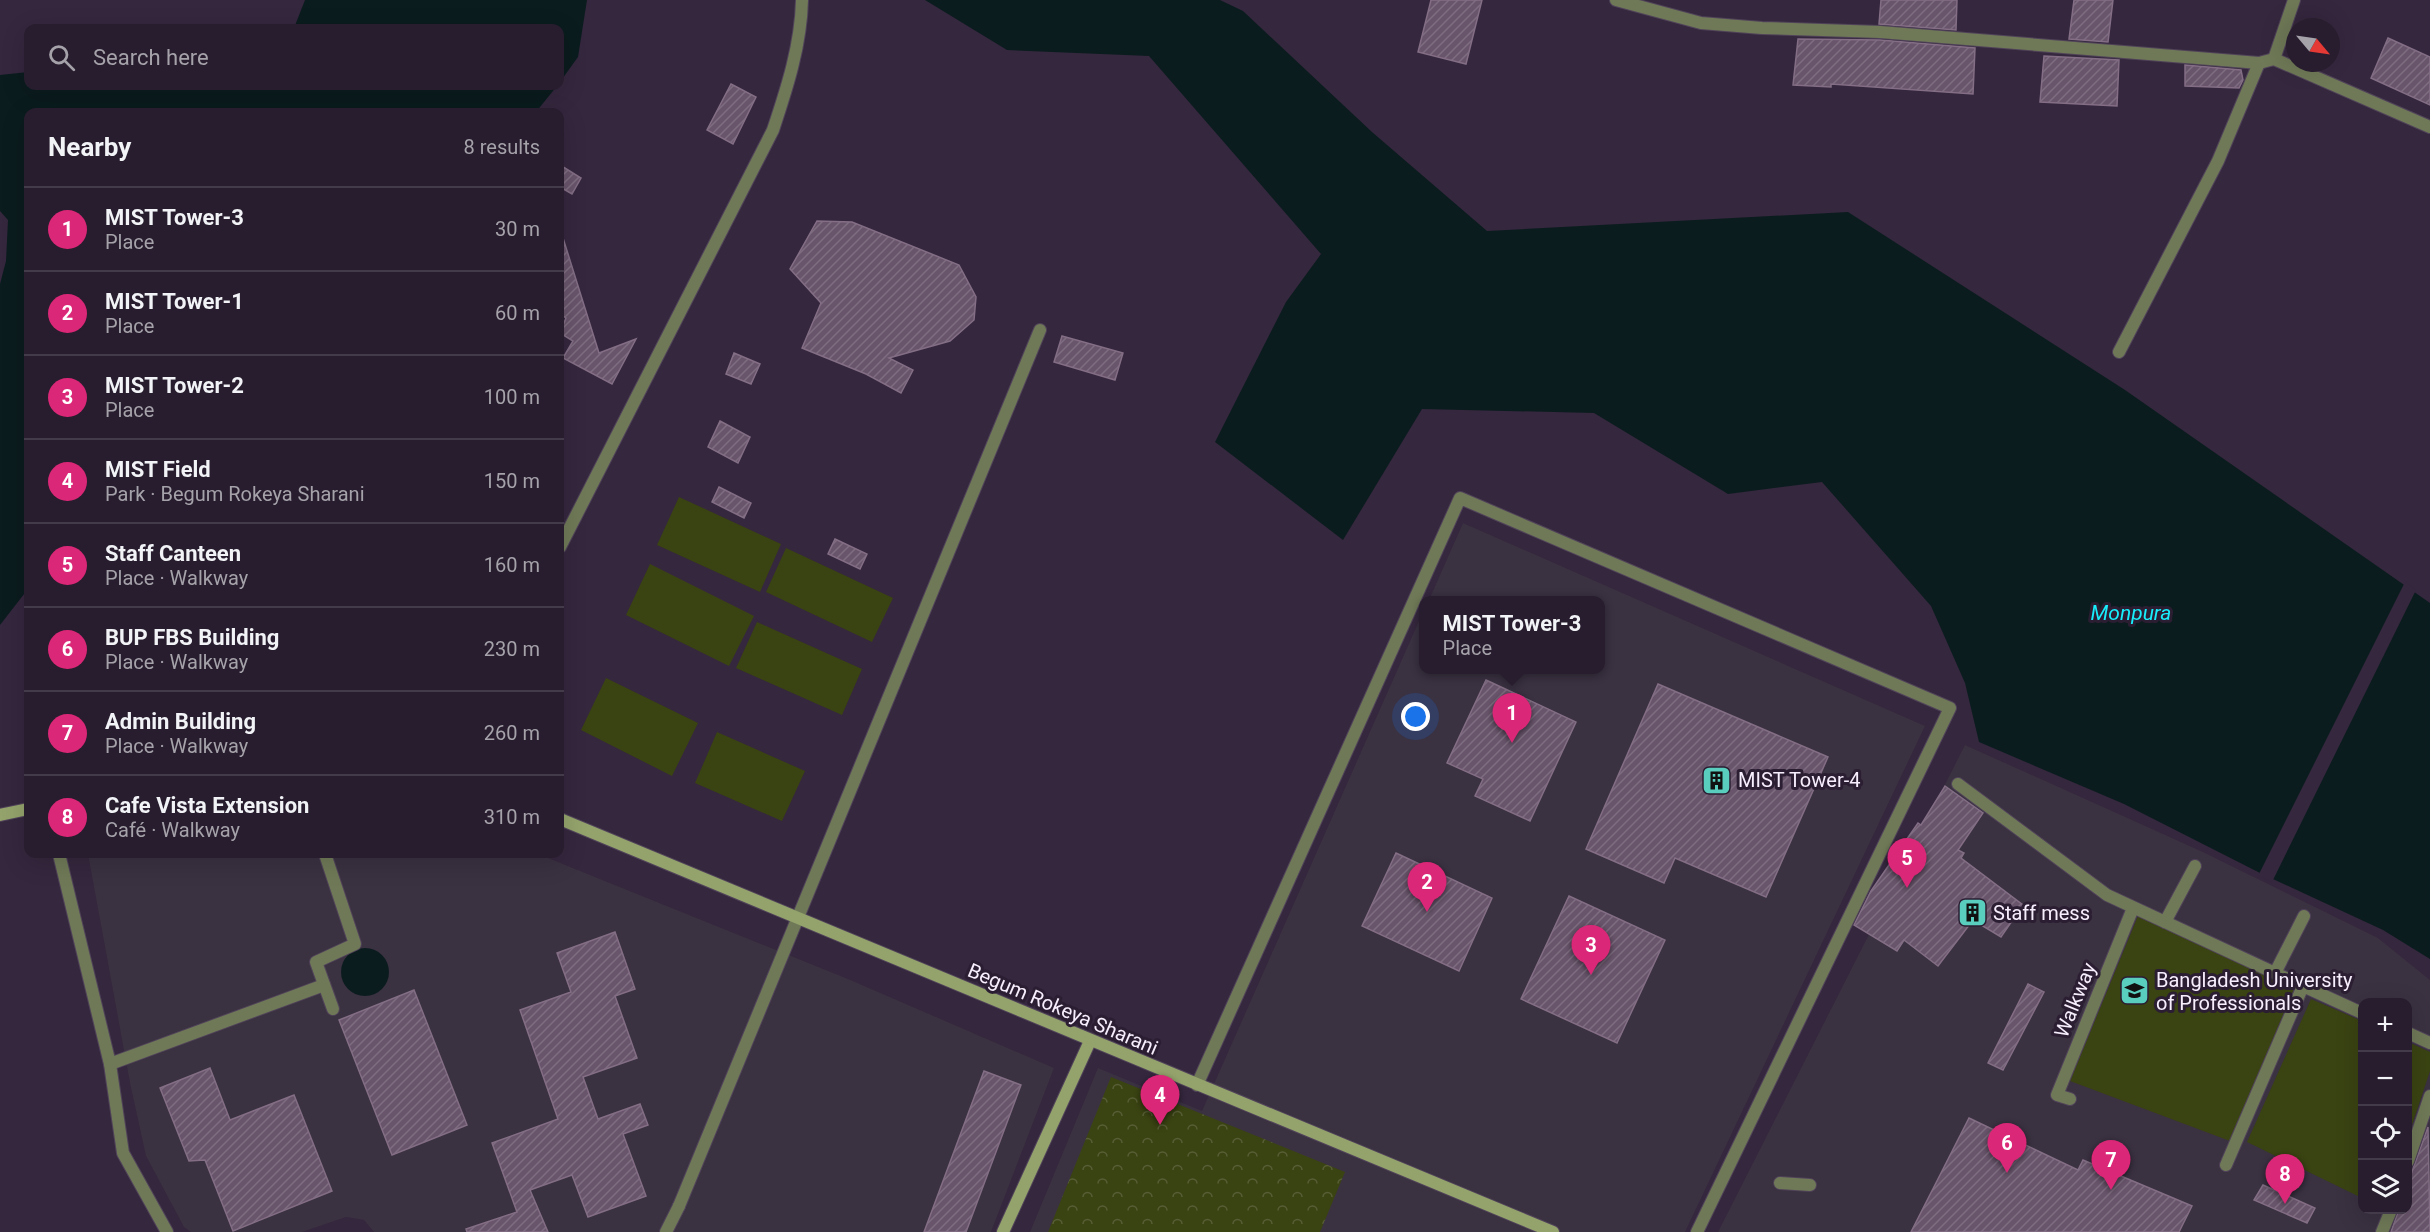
<!DOCTYPE html>
<meta charset="utf-8">
<style>
:root{--surface:#281d2e;--page:#302636;--text:#f1f3f6;--muted:#a5a2aa;--line:#443b4a;--accent:#db2777}
body{margin:0;font-family:Roboto,sans-serif;background:var(--page);color:var(--text)}
.controls{position:absolute;right:18px;bottom:18px;display:grid;overflow:hidden;border-radius:12px;box-shadow:0 6px 24px #0002}
.controls button{width:54px;height:54px;display:grid;place-items:center;padding:0;border:0;border-bottom:2px solid var(--line);background:var(--surface);color:var(--text);font:30px sans-serif}
.compass{position:absolute;left:2286px;top:18px;width:54px;height:54px;border-radius:50%;background:var(--surface);box-shadow:0 6px 24px #0002;rotate:119deg}
.you{position:absolute;left:1416px;top:717px;width:21px;height:21px;margin:-15px;border:4px solid #fff;border-radius:50%;background:#1a73e8;box-shadow:0 0 0 9px #1a73e833}
.badge{display:grid;place-items:center;width:39px;height:39px;border-radius:50%;background:var(--accent);color:#fff;font-size:20px;font-weight:700}
.pin{position:absolute;translate:-50% -50px;filter:drop-shadow(0 2px 3px #0008)}
.pin::after{content:'';position:absolute;top:32px;width:21px;height:18px;background:inherit;clip-path:polygon(0 0,100% 0,50% 100%)}
.popup{position:absolute;left:1419px;top:596px;width:186px;height:78px;box-sizing:border-box;display:grid;place-content:center;border-radius:12px;background:var(--surface);filter:drop-shadow(0 2px 4px #0005);font-size:20px;white-space:nowrap;color:var(--muted)}
.popup b{font-size:22px;color:var(--text)}
.popup::after{content:'';position:absolute;left:50%;top:100%;margin-left:-12px;border:12px solid transparent;border-top-color:var(--surface)}
.list{margin:0;padding:0;list-style:none}
h2{display:flex;justify-content:space-between;align-items:center;height:78px;margin:0;padding:0 24px;font-size:26px}
h2 small{font-size:20px;font-weight:400;color:var(--muted)}
.list li{display:grid;grid-template-columns:39px 1fr auto;gap:18px;align-items:center;box-sizing:border-box;height:84px;padding:0 24px;border-top:2px solid var(--line)}
.list b{display:block;font-size:22px;white-space:nowrap}
.list p{margin:0;font-size:20px;white-space:nowrap;color:var(--muted)}
.list em{font-size:20px;font-style:normal;color:var(--muted)}
.icon{flex:none;width:33px;height:33px;fill:none;stroke:currentColor;stroke-width:2;stroke-linecap:round;stroke-linejoin:round}
.map{position:relative;flex:none;width:2430px;height:1232px;overflow:hidden}
.search{position:absolute;background:var(--surface);box-shadow:0 6px 24px #0002;left:24px;top:24px;width:540px;height:66px;display:flex;align-items:center;gap:15px;box-sizing:border-box;padding:0 21px;border-radius:12px;color:var(--muted);font-size:22px}
.panel{position:absolute;background:var(--surface);box-shadow:0 6px 24px #0002;left:24px;top:108px;width:540px;height:750px;border-radius:12px}
.map>svg:first-child{display:block}
.education{fill:#3a3141;fill-rule:evenodd}
.grass{fill:#3a4312}
.park{fill:url(#park-crowns)}
.water{fill:#0b1c1e}
.pier{fill:#35273e}
.building{fill:url(#building-hatch);stroke:#836e85;stroke-width:1.5}
.lines{fill:none;stroke-linecap:round;stroke-linejoin:round}
.lane-casing{stroke:#504359;stroke-width:14}
.street-casing{stroke:#504359;stroke-width:14}
.secondary-casing{stroke:#504359;stroke-width:14}
.lane{stroke:#6f7957;stroke-width:12}
.street{stroke:#6f7957;stroke-width:12}
.secondary{stroke:#94a36c;stroke-width:12}
.labels{text-anchor:middle;dominant-baseline:central;stroke-width:6;stroke-linejoin:round;paint-order:stroke}
.poi-label{font-size:20px;fill:#f7eefd;stroke:#2b1e33;text-anchor:start}
.street-label{font-size:20px;fill:#f7eefd;stroke:#2b1e33}
.water-label{font-size:21px;font-style:italic;fill:#18eefb;stroke:#2b1e33}
</style>
<div class="map">
<svg width="2430" height="1232" viewBox="0 0 2430 1232">
<defs>
<pattern id="park-crowns" width="20" height="18" patternUnits="userSpaceOnUse" patternTransform="scale(1.5)"><rect width="20" height="18" fill="#3a4312"/><path d="M2 6a3 3 0 1 1 6 0M12 15a3 3 0 1 1 6 0" fill="none" stroke="#575e35"/></pattern>
<pattern id="building-hatch" width="6" height="6" patternUnits="userSpaceOnUse" patternTransform="scale(1.5)"><rect width="6" height="6" fill="#68546b"/><path d="M-1 1l2-2M0 6l6-6M5 7l2-2" fill="none" stroke="#7e6d81"/></pattern>
</defs>
<rect width="100%" height="100%" fill="#35273e"/>
<g class="education">
<path d="M 1463,523 L 1925,726 L 1685,1232 L 1030,1232 L 1098,1068 L 1202,1111 L 1423,612 L 1424,670 L 1600,670 L 1600,600 L 1429,600 Z"/>
<path d="M 1965,745 L 2203,852 L 2378,938 L 2430,980 L 2430,1232 L 1718,1232 ZM 2362,1002 L 2408,1002 L 2408,1210 L 2362,1210 Z"/>
<path d="M 88,854 L 538,854 L 848,979 L 1054,1068 L 991,1232 L 374,1232 L 364,1220 L 346,1217 L 302,1232 L 191,1232 L 184,1227 L 146,1156 L 130,1083 Z"/>
</g>
<g class="grass">
<path d="M 679,497 L 781,544 L 760,592 L 657,545 Z"/>
<path d="M 786,548 L 893,598 L 872,642 L 766,592 Z"/>
<path d="M 650,564 L 754,616 L 729,666 L 626,615 Z"/>
<path d="M 757,622 L 862,669 L 842,715 L 736,668 Z"/>
<path d="M 606,678 L 698,723 L 672,776 L 581,730 Z"/>
<path d="M 717,732 L 805,771 L 782,821 L 695,783 Z"/>
<path d="M 2138,916 L 2294,989 L 2230,1141 L 2070,1081 Z"/>
<path d="M 2311,999 L 2362,1021 L 2362,1198 L 2247,1142 Z"/>
<path d="M 2408,1042 L 2430,1052 L 2430,1071 L 2408,1137 Z"/>
</g>
<path class="park" d="M 1111,1077 L 1345,1172 L 1320,1232 L 1048,1232 Z"/>
<g class="water">
<path d="M 305,0 L 587,0 L 578,57 L 560,82 L 560,28 L 294,28 Z"/>
<path d="M 925,0 L 1220,0 L 1243,11 L 1372,132 L 1487,231 L 1848,212 L 2125,390 L 2430,603 L 2430,959 L 2383,930 L 2262,874 L 2124,804 L 1979,742 L 1965,683 L 1931,606 L 1822,482 L 1728,494 L 1594,413 L 1422,409 L 1343,540 L 1215,442 L 1286,302 L 1321,254 L 1149,56 L 1007,50 Z"/>
<path d="M 28,72 L 28,86 L 557,86 L 536,112 L 28,112 L 28,589 L 0,625 L 0,284 L 6,261 L 8,220 L 0,211 L 0,75 Z"/>
<circle cx="365" cy="972" r="24"/>
</g>
<path class="pier" d="M 2405,582 L 2416,590 L 2272,882 L 2261,877 L 2258,876 Z"/>
<g class="building">
<path d="M 1431,0 L 1482,0 L 1466,64 L 1418,52 Z"/>
<path d="M 1881,0 L 1957,0 L 1956,30 L 1879,24 Z"/>
<path d="M 2074,0 L 2113,0 L 2108,42 L 2069,39 Z"/>
<path d="M 2388,38 L 2430,57 L 2430,105 L 2371,78 Z"/>
<path d="M 1798,39 L 1880,40 L 1975,48 L 1973,94 L 1831,84 L 1831,87 L 1793,85 Z"/>
<path d="M 2044,56 L 2119,60 L 2117,106 L 2040,102 Z"/>
<path d="M 2185,65 L 2241,70 L 2243,80 L 2239,88 L 2185,86 Z"/>
<path d="M 731,84 L 756,97 L 733,144 L 707,130 Z"/>
<path d="M 560,165 L 581,178 L 572,194 L 560,187 Z"/>
<path d="M 817,221 L 852,222 L 959,265 L 976,297 L 974,320 L 950,341 L 889,358 L 913,370 L 901,393 L 866,374 L 802,348 L 821,303 L 790,269 Z"/>
<path d="M 563,238 L 599,353 L 636,339 L 612,384 L 563,358 L 573,341 L 560,333 L 566,318 L 560,314 L 560,239 Z"/>
<path d="M 1062,336 L 1123,353 L 1115,380 L 1054,362 Z"/>
<path d="M 734,353 L 760,364 L 751,384 L 726,374 Z"/>
<path d="M 720,421 L 750,437 L 738,463 L 708,447 Z"/>
<path d="M 719,487 L 751,503 L 744,518 L 712,502 Z"/>
<path d="M 835,539 L 867,554 L 860,569 L 828,554 Z"/>
<path d="M 1486,680 L 1576,722 L 1530,821 L 1475,796 L 1483,779 L 1447,763 Z"/>
<path d="M 1658,684 L 1828,757 L 1766,897 L 1675,858 L 1664,883 L 1586,849 Z"/>
<path d="M 1945,786 L 1983,813 L 1958,850 L 1964,853 L 1961,858 L 2023,905 L 2001,937 L 1973,920 L 1938,966 L 1904,940 L 1897,951 L 1854,925 L 1871,891 L 1918,823 L 1921,825 Z"/>
<path d="M 1396,853 L 1492,898 L 1459,971 L 1362,926 Z"/>
<path d="M 1569,896 L 1665,940 L 1617,1043 L 1521,999 Z"/>
<path d="M 615,932 L 635,989 L 615,996 L 637,1058 L 583,1077 L 598,1119 L 640,1104 L 648,1125 L 623,1134 L 646,1196 L 588,1217 L 572,1175 L 530,1190 L 548,1232 L 467,1232 L 466,1229 L 517,1212 L 492,1143 L 558,1119 L 520,1010 L 571,992 L 557,953 Z"/>
<path d="M 2028,984 L 2044,992 L 2003,1070 L 1988,1063 Z"/>
<path d="M 414,990 L 467,1125 L 392,1155 L 339,1020 Z"/>
<path d="M 210,1068 L 230,1120 L 294,1095 L 332,1191 L 233,1231 L 205,1160 L 189,1161 L 160,1088 Z"/>
<path d="M 984,1071 L 1021,1085 L 966,1232 L 924,1232 Z"/>
<path d="M 1969,1118 L 2078,1170 L 2083,1160 L 2192,1206 L 2179,1232 L 1911,1232 Z"/>
<path d="M 2428,1127 L 2430,1232 L 2391,1232 L 2399,1209 L 2408,1209 L 2408,1183 Z"/>
<path d="M 2263,1185 L 2315,1208 L 2307,1223 L 2254,1200 Z"/>
</g>
<g class="lines">
<defs>
<g id="lane">
<path d="M 59,854 L 110,1064 L 324,985"/>
<path d="M 325,854 L 355,944 L 316,962 L 333,1009"/>
<path d="M 110,1064 L 123,1153 L 167,1232"/>
<path d="M 1780,1183 L 1810,1185"/>
<path d="M 666,1232 L 679,1206"/>
</g>
<g id="street">
<path d="M 1616,0 L 1701,23 L 1762,28 L 1880,32 L 2259,63 L 2274,59 L 2430,127"/>
<path d="M 2274,59 L 2294,0"/>
<path d="M 2119,352 L 2218,161 L 2259,63"/>
<path d="M 560,547 L 773,130 C 787,88 801,45 802,0"/>
<path d="M 1958,784 L 2107,895 L 2303,986 L 2226,1165"/>
<path d="M 2165,922 L 2195,866"/>
<path d="M 2275,973 L 2304,916"/>
<path d="M 2303,986 L 2362,1013"/>
<path d="M 2408,1033 L 2430,1043"/>
<path d="M 1197,1085 L 1460,498 L 1950,708 L 1697,1232"/>
<path d="M 2070,1099 L 2057,1095 L 2133,908"/>
<path d="M 2408,1161 L 2430,1096"/>
<path d="M 679,1206 L 1040,330"/>
<path d="M 2382,1232 L 2391,1210"/>
</g>
<g id="secondary">
<path d="M 0,815 L 28,809"/>
<path d="M 560,819 L 1553,1232"/>
<path d="M 1003,1232 L 1090,1041"/>
</g>
</defs>
<use href="#lane" class="lane-casing"/>
<use href="#street" class="street-casing"/>
<use href="#secondary" class="secondary-casing"/>
<use href="#lane" class="lane"/>
<use href="#street" class="street"/>
<use href="#secondary" class="secondary"/>
</g>
<defs>
<symbol id="building-square" viewBox="-11 -11 22 22"><rect x="-9" y="-9" width="18" height="18" rx="4" fill="#59cebe" stroke="#2b1e33"/><path d="M-4-6H4V6H1V3H-1V6H-4ZM-2.5-4.3h1.7v1.8h-1.7ZM.8-4.3h1.7v1.8H.8ZM-2.5-1h1.7V.8h-1.7ZM.8-1h1.7V.8H.8Z" fill="#111"/></symbol>
<symbol id="university-square" viewBox="-11 -11 22 22"><rect x="-9" y="-9" width="18" height="18" rx="4" fill="#59cebe" stroke="#2b1e33"/><path d="M0-5L7-2L0 1L-7-2ZM-4 1L0 2.5L4 1V4Q0 6-4 4Z" fill="#111"/></symbol>
</defs>
<g fill-rule="evenodd">
<use href="#building-square" x="1700" y="764" width="33" height="33"/>
<use href="#building-square" x="1956" y="896" width="33" height="33"/>
<use href="#university-square" x="2118" y="974" width="33" height="33"/>
</g>
<g class="labels">
<g class="poi-label">
<text x="1738" y="780">MIST Tower-4</text>
<text x="1993" y="913">Staff mess</text>
<text x="2156" y="980">Bangladesh University<tspan x="2156" dy="23">of Professionals</tspan></text>
</g>
<g class="street-label">
<text transform="translate(2075 1000) rotate(-68)">Walkway</text>
<text transform="translate(1063 1009) rotate(23)">Begum Rokeya Sharani</text>
</g>
<g class="water-label">
<text x="2131" y="613">Monpura</text>
</g>
</g>
</svg>
<div class="controls">
<button>+</button>
<button>−</button>
<button><svg class="icon" aria-label="locate" viewBox="0 0 24 24"><circle cx="12" cy="12" r="6"/><path d="M12 2v4M12 18v4M2 12h4M18 12h4"/></svg></button>
<button><svg class="icon" aria-label="layers" viewBox="0 0 24 24"><path d="M12 4l9 5-9 5-9-5zM3 14l9 5 9-5"/></svg></button>
</div>
<svg class="compass" viewBox="-18 -18 36 36"><path d="M0-13l5 13h-10z" fill="#e53935"/><path d="M0 13l5-13h-10z" fill="#a5a2aa"/></svg>
<div class="you"></div>
<div class="pin badge" style="left:1512px;top:743px">1</div>
<div class="popup"><b>MIST Tower-3</b>Place</div>
<div class="pin badge" style="left:1427px;top:912px">2</div>
<div class="pin badge" style="left:1591px;top:975px">3</div>
<div class="pin badge" style="left:1160px;top:1125px">4</div>
<div class="pin badge" style="left:1907px;top:888px">5</div>
<div class="pin badge" style="left:2007px;top:1173px">6</div>
<div class="pin badge" style="left:2111px;top:1190px">7</div>
<div class="pin badge" style="left:2285px;top:1204px">8</div>
<div class="search"><svg class="icon" aria-label="search" viewBox="0 0 24 24"><circle cx="10" cy="10" r="6"/><path d="M15 15l6 6"/></svg>Search here</div>
<section class="panel">
<h2>Nearby<small>8 results</small></h2>
<ul class="list">
<li><span class="badge">1</span><div><b>MIST Tower-3</b><p>Place</p></div><em>30 m</em></li>
<li><span class="badge">2</span><div><b>MIST Tower-1</b><p>Place</p></div><em>60 m</em></li>
<li><span class="badge">3</span><div><b>MIST Tower-2</b><p>Place</p></div><em>100 m</em></li>
<li><span class="badge">4</span><div><b>MIST Field</b><p>Park · Begum Rokeya Sharani</p></div><em>150 m</em></li>
<li><span class="badge">5</span><div><b>Staff Canteen</b><p>Place · Walkway</p></div><em>160 m</em></li>
<li><span class="badge">6</span><div><b>BUP FBS Building</b><p>Place · Walkway</p></div><em>230 m</em></li>
<li><span class="badge">7</span><div><b>Admin Building</b><p>Place · Walkway</p></div><em>260 m</em></li>
<li><span class="badge">8</span><div><b>Cafe Vista Extension</b><p>Café · Walkway</p></div><em>310 m</em></li>
</ul>
</section>
</div>
